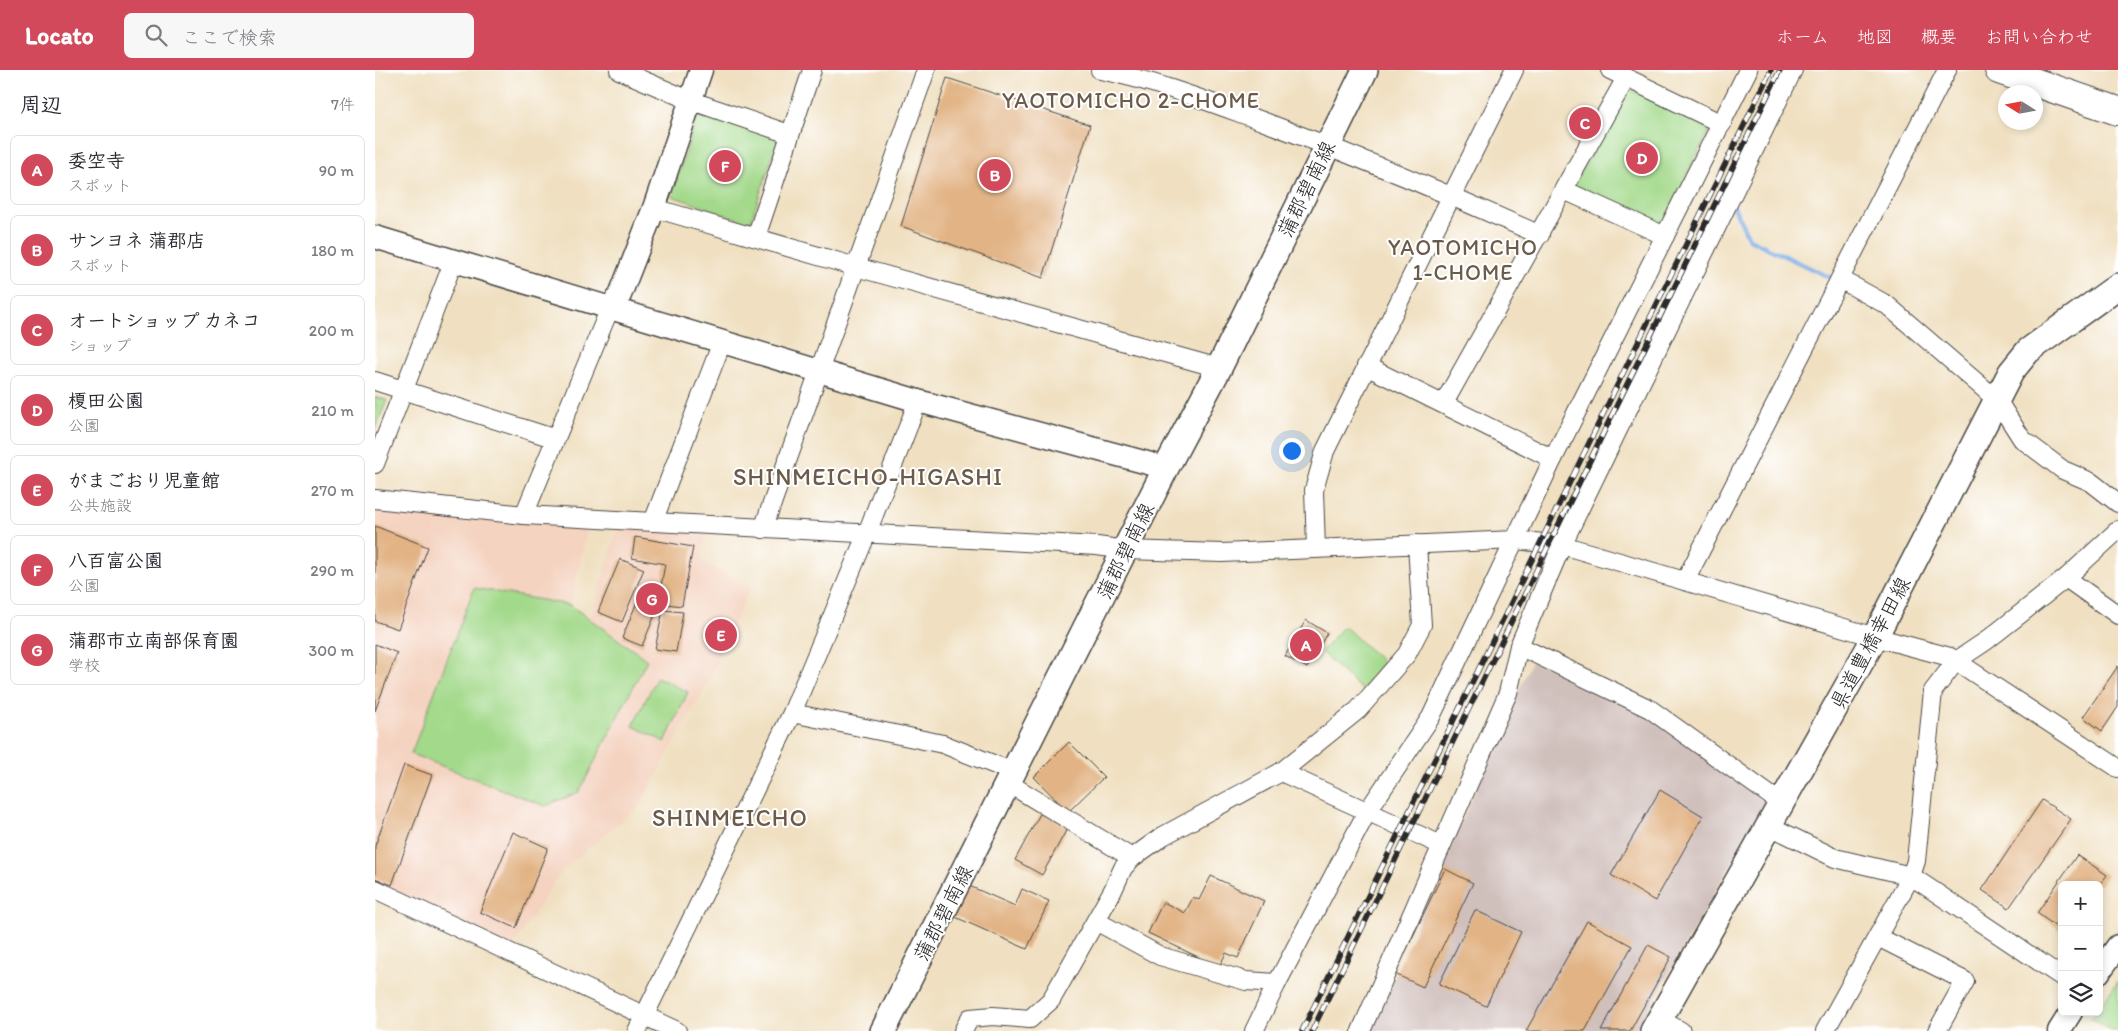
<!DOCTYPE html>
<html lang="ja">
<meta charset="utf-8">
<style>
:root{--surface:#fff;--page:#f7f7f7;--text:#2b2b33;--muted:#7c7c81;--line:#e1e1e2;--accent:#d1495b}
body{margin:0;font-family:Itim,"Klee One",sans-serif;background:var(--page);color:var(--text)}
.controls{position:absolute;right:15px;bottom:15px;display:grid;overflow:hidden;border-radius:8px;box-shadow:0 2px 8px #0003}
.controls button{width:45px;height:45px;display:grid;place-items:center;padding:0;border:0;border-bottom:1px solid var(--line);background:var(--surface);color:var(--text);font:25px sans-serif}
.compass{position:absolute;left:1623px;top:15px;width:45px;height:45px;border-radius:50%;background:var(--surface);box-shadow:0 2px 8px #0003;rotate:281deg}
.you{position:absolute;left:916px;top:380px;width:18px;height:18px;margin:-12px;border:4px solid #fff;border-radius:50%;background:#1a73e8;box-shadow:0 0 0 8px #1a73e833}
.badge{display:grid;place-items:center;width:32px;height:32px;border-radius:50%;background:var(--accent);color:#fff;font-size:16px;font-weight:700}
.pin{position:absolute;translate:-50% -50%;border:2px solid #fff;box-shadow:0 1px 5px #0006}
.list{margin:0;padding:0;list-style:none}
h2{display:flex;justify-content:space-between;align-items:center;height:65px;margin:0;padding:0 20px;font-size:21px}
h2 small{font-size:16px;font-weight:400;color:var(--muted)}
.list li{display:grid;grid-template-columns:32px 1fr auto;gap:15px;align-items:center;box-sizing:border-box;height:70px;margin:0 10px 10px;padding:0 10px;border:1px solid var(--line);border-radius:8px}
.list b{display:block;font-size:19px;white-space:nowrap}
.list p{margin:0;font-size:16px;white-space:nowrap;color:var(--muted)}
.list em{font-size:16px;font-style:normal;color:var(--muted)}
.icon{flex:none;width:28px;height:28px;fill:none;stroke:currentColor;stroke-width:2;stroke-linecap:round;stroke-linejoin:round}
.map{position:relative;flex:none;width:1743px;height:961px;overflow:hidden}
header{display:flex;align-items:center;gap:30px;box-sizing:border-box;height:70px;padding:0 25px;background:var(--accent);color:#fff}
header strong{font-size:24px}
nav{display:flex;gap:28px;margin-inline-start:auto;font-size:18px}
.search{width:350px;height:45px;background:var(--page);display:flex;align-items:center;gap:12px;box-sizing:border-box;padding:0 18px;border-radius:8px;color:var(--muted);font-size:19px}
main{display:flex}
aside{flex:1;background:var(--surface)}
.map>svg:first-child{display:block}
.built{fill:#f4d3c0}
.industrial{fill:#d0c0bc}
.green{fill:#a3d98a;stroke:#67825a}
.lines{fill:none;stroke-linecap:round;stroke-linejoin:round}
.stream{stroke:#79ace6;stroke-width:4.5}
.building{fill:#e2b485}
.minor-casing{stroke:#494642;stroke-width:20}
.tertiary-casing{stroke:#494642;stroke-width:25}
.secondary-casing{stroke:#494642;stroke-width:28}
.primary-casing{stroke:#494642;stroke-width:30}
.minor{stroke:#fff;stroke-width:18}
.tertiary{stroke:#fff;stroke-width:22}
.secondary{stroke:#fff;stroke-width:25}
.primary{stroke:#fff;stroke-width:28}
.rail-casing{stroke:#2b2b2b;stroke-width:5.5}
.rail{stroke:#fff;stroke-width:4;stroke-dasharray:11;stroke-linecap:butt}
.labels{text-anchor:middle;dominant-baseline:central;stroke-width:4;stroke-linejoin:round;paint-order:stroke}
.street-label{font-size:21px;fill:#2b2b2b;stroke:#fff}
.neighbourhood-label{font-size:22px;letter-spacing:1px;fill:#6b5b4a;stroke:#fff}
.quarter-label{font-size:24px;letter-spacing:1px;fill:#6b5b4a;stroke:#fff}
</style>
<header>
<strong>Locato</strong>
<div class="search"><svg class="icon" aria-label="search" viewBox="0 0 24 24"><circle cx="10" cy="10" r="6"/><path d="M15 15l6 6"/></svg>ここで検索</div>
<nav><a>ホーム</a><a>地図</a><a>概要</a><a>お問い合わせ</a></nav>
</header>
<main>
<aside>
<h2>周辺<small>7件</small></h2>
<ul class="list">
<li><span class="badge">A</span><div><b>委空寺</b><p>スポット</p></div><em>90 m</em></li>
<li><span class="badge">B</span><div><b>サンヨネ 蒲郡店</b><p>スポット</p></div><em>180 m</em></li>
<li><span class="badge">C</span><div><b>オートショップ カネコ</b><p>ショップ</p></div><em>200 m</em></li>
<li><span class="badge">D</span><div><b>榎田公園</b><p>公園</p></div><em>210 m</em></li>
<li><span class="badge">E</span><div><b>がまごおり児童館</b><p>公共施設</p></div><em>270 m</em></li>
<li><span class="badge">F</span><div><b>八百富公園</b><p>公園</p></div><em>290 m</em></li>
<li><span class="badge">G</span><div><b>蒲郡市立南部保育園</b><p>学校</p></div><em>300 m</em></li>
</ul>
</aside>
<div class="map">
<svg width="1743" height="961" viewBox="0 0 1743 961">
<rect width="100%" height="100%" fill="#fff"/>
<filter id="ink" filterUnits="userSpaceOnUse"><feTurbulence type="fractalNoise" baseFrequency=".02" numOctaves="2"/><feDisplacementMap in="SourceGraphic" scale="10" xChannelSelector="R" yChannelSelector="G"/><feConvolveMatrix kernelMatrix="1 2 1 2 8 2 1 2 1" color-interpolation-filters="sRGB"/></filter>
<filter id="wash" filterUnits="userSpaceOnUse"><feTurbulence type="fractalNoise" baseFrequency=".0096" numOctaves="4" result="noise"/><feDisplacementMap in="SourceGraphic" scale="20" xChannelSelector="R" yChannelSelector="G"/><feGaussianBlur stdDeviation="1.12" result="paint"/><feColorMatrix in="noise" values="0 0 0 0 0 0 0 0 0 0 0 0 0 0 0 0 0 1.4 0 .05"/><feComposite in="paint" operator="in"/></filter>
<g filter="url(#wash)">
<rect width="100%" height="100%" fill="#f0e0c1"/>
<path class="built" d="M 0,429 L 215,449 L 195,535 L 216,547 L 245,450 L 333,455 L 326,491 L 376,516 L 331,616 L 265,735 L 187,801 L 134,883 L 0,819 Z"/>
<path class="industrial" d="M 1158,588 L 1273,643 L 1391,733 L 1261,961 L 996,961 Z"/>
<g class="green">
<path d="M 1254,19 L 1333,55 L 1334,61 L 1287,155 L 1198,116 Z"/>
<path d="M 323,42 L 405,65 L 375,153 L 297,126 Z"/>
<path d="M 0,327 L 12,330 L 0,360 Z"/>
<path d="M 99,518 L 195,535 L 272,590 L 204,722 L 170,736 L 36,684 Z"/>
<path d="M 969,556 L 1008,592 L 987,620 L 946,582 Z"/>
<path d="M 282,607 L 313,622 L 290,672 L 258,656 Z"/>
<path d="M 1743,911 L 1743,961 L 1736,961 L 1716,948 L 1721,942 L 1724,942 L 1724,937 Z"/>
</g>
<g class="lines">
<path class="stream" d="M 1359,137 L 1374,169 L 1456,208"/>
</g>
<g id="blocks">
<g class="building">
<path d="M 572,8 L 715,55 L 668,208 L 526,156 Z"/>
<path d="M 0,456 L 53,477 L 23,559 L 0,551 Z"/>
<path d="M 260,467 L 318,477 L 307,536 L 283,533 L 290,494 L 257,488 Z"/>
<path d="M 245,489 L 269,499 L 247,552 L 223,542 Z"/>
<path d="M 262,532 L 282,540 L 267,576 L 247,568 Z"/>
<path d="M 288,540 L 308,542 L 301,582 L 280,579 Z"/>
<path d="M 931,550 L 952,563 L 932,598 L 910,586 Z"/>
<path d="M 0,574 L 22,583 L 0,641 Z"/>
<path d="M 1743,596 L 1743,637 L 1727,661 L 1708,647 Z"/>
<path d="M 694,672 L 729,707 L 693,742 L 659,707 Z"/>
<path d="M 29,695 L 57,705 L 17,815 L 0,808 L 0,776 Z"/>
<path d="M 1285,720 L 1328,746 L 1280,831 L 1236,805 Z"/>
<path d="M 1667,730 L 1696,749 L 1634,838 L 1607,820 Z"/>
<path d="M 666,742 L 693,757 L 667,805 L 640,790 Z"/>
<path d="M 138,762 L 173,778 L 141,858 L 105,842 Z"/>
<path d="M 1702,785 L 1732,805 L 1725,815 L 1687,815 L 1687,861 L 1662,843 Z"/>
<path d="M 1070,799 L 1098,813 L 1048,917 L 1020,904 Z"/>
<path d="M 836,806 L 889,831 L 863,888 L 851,883 L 844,897 L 773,863 L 788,832 L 810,843 L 818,827 L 824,830 Z"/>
<path d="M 592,815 L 640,836 L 647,819 L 674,831 L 652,879 L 578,846 Z"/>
<path d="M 1100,840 L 1146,862 L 1111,936 L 1064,914 Z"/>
<path d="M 1212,851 L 1257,876 L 1210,961 L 1151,961 Z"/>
<path d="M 1273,875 L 1296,887 L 1255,961 L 1226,961 Z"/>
</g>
</g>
</g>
<g filter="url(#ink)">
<use href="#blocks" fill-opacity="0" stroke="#494642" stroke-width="1"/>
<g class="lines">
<defs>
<g id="minor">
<path d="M 244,0 L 314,30 L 414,64"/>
<path d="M 725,0 C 781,11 834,32 887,51 C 981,86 1074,124 1165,165"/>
<path d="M 1235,0 L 1347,54"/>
<path d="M 1189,120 L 1290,166"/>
<path d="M 279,138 L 481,197 L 844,298"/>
<path d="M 381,167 L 437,0"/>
<path d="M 1465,209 L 1512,235 L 1622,330 L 1647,369 L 1688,400 L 1716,412 L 1743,433"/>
<path d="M 991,296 L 1178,389"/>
<path d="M 0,311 L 181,369"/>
<path d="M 1069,333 L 1251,8"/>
<path d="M 0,394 L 79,190"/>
<path d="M 0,429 L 149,445 L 722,476 L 751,480 L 847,483 L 1140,470 L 1187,475 L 1500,567 L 1575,587 L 1743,698"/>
<path d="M 149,445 L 235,238"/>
<path d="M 278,452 L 347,272"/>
<path d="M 388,459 L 551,0"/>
<path d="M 941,478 L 939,420 L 950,381 L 1139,0"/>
<path d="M 1691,508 L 1743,545"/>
<path d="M 1310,511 L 1572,0"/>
<path d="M 1144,576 L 1275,639 L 1407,734"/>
<path d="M 417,643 L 568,674 L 638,702"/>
<path d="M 906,702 L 1066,775"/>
<path d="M 633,713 L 757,788"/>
<path d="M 1395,756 L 1460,788 L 1536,806 L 1687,907"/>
<path d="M 0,819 L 302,961"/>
<path d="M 721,851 L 785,886 L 871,911 L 902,913"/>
<path d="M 1503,867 L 1590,911 L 1562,961"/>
<path d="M 1284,949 L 1306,961"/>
<path d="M 262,961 L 417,643 L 492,463 L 543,331"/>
<path d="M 588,961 L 595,948 L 618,946 L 655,949 L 676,930 L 738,820 L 748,798 L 757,788 L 788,766 L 906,702 L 983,640 L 1032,584 L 1047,555 L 1042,474"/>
<path d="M 879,961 L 902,913 L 992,742 L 1056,647 L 1178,389 L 1373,0"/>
<path d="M 986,961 L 1133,623 L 1144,576 L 1187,475 L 1418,0"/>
<path d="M 1450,961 L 1536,806 L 1541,791 L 1558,621 L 1581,591 L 1611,571 L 1691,508 L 1743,460"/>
</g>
<g id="tertiary">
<path d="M 0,167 L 543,331 L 791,398"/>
<path d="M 235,238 L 245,225 L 279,138 L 326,0"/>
<path d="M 1724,902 L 1743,876"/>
<path d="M 1684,961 L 1696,942"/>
</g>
<g id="secondary">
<path d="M 508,961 L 791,398 L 844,298 L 990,0"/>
<path d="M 1278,961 L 1500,567 L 1636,302 L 1653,281 L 1743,216"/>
</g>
<path id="primary" d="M 1624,0 L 1743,41"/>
</defs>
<use href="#minor" class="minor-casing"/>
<use href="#tertiary" class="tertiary-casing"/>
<use href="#secondary" class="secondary-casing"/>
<use href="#primary" class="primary-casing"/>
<use href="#minor" class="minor"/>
<use href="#tertiary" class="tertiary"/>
<use href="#secondary" class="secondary"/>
<use href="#primary" class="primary"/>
<defs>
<g id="rail">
<path d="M 927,961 L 1396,0"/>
<path d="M 937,961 L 1405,0"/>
</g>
</defs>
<use href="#rail" class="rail-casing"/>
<use href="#rail" class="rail"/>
</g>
</g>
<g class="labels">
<g class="street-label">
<text transform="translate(931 119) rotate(-64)">蒲郡碧南線</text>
<text transform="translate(750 481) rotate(-64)">蒲郡碧南線</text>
<text transform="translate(1495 573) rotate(-62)">県道豊橋幸田線</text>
<text transform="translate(568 843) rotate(-63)">蒲郡碧南線</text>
</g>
<g class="neighbourhood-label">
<text x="756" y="30">YAOTOMICHO 2-CHOME</text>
<text x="1088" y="177">YAOTOMICHO<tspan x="1088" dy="25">1-CHOME</tspan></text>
</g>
<g class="quarter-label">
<text x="493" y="406">SHINMEICHO-HIGASHI</text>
<text x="355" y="747">SHINMEICHO</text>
</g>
</g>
</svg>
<div class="controls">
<button>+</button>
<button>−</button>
<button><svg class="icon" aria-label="layers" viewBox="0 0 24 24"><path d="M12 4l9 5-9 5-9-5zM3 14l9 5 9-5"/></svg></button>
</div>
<svg class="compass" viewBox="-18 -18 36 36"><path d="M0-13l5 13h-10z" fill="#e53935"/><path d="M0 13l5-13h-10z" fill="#7c7c81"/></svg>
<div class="you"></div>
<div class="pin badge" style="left:931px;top:575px">A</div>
<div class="pin badge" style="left:620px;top:105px">B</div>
<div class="pin badge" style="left:1210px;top:53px">C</div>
<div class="pin badge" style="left:1267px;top:88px">D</div>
<div class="pin badge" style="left:346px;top:565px">E</div>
<div class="pin badge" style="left:350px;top:96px">F</div>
<div class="pin badge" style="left:277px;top:529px">G</div>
</div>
</main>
